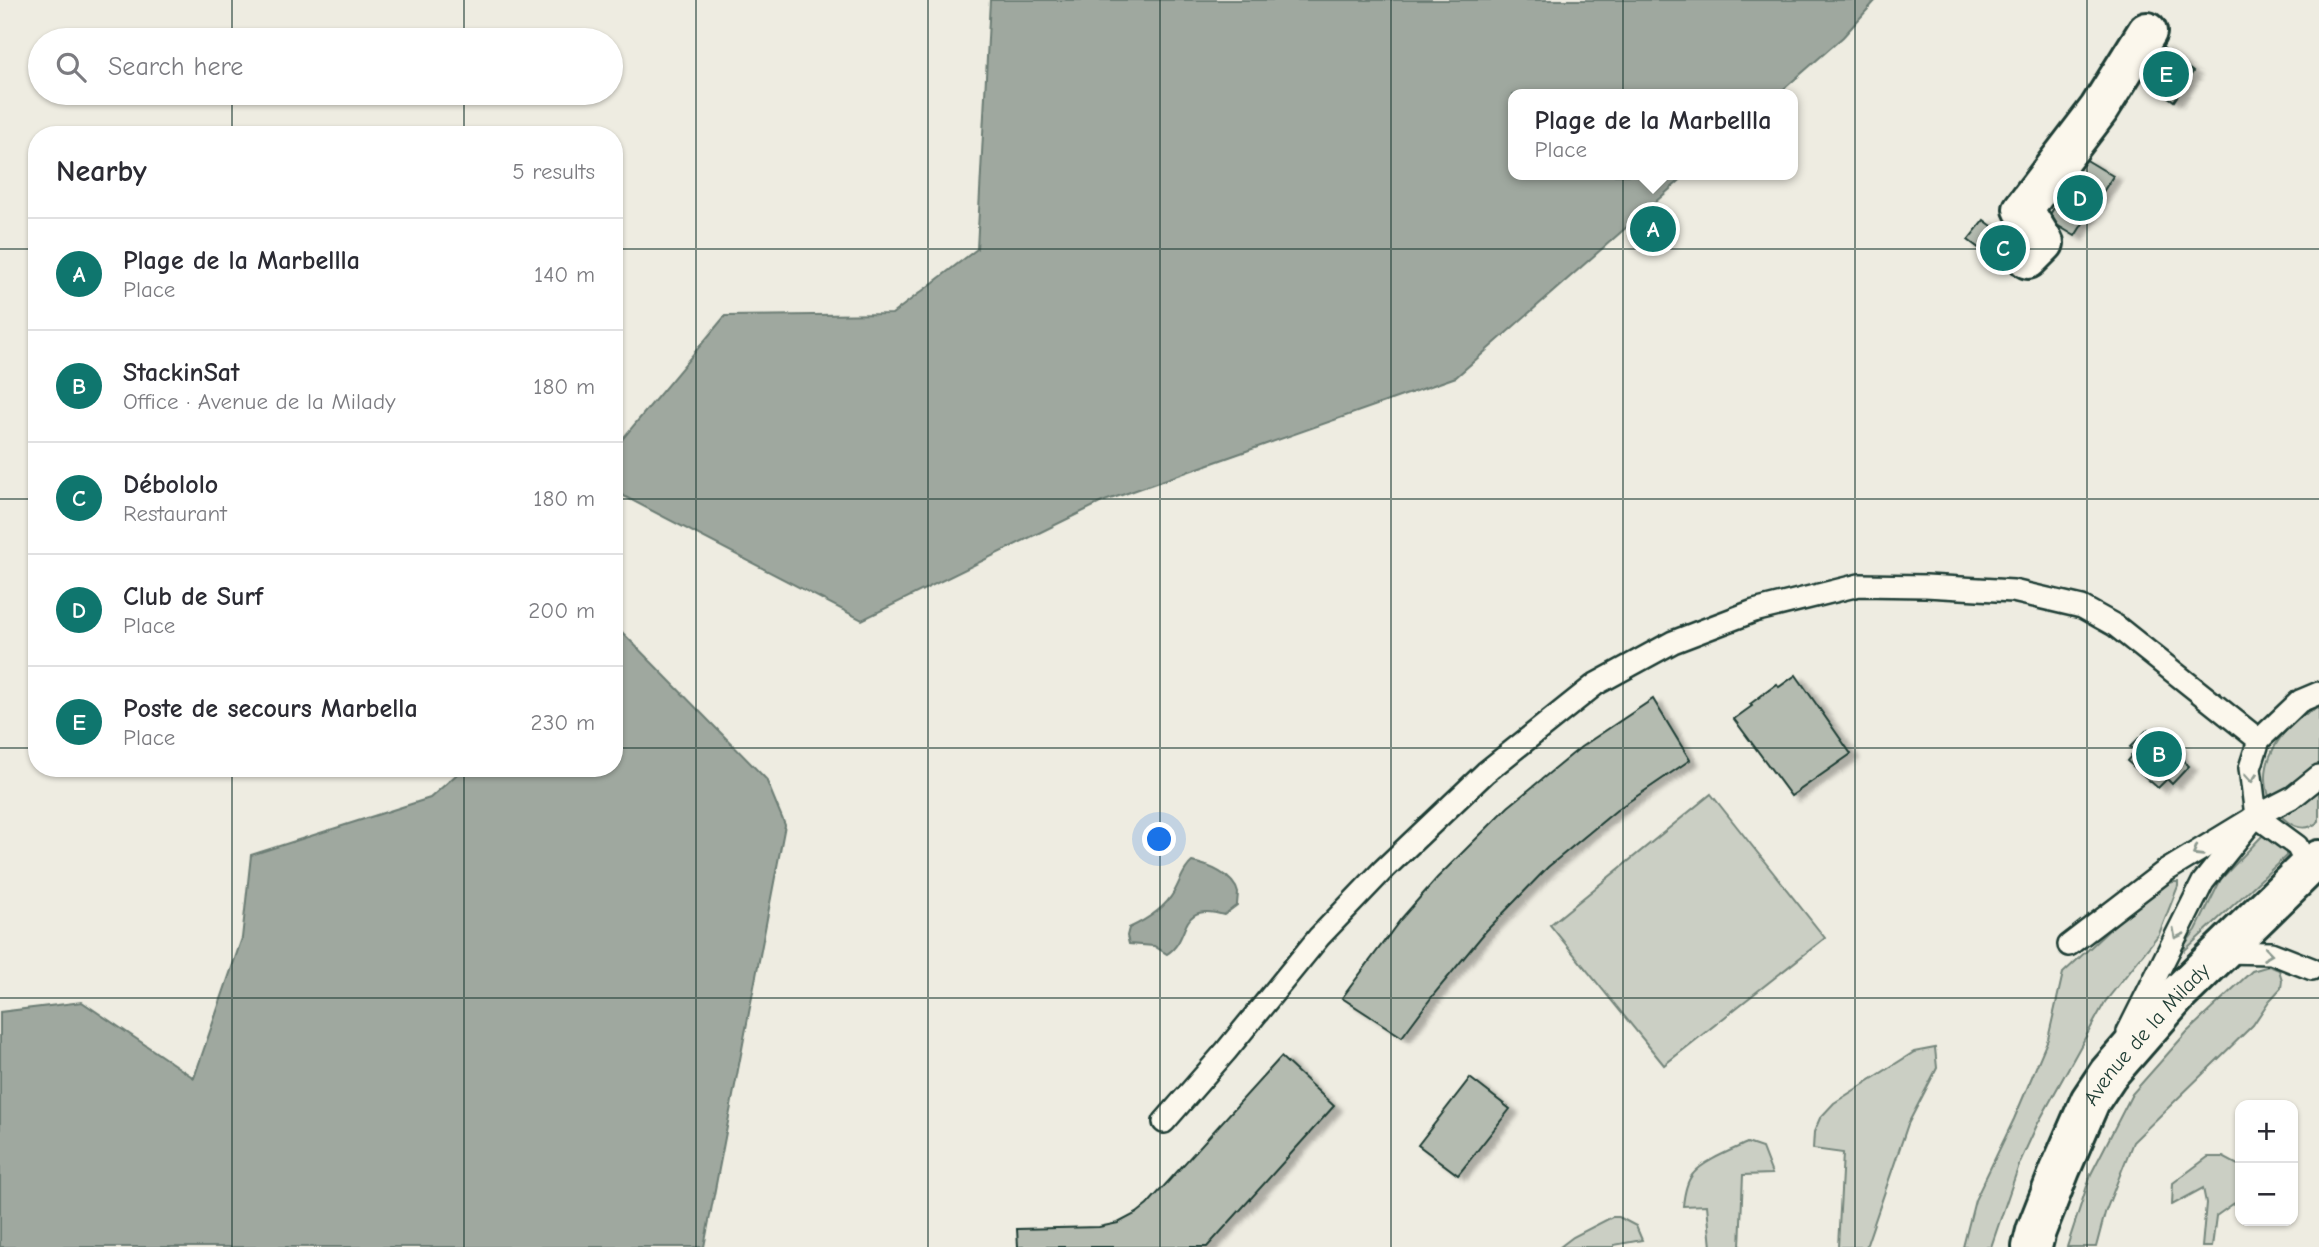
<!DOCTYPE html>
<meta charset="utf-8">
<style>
:root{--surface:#fff;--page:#f2f2f3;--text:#2b2b33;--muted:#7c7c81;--line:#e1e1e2;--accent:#0f766e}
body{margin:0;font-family:"Comic Neue",sans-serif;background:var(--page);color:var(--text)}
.controls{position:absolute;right:21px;bottom:21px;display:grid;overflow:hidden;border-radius:14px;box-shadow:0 2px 5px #0004}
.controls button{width:63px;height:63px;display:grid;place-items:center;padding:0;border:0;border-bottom:2px solid var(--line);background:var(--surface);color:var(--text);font:35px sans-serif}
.you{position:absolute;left:1160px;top:840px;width:24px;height:24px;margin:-18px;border:5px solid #fff;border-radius:50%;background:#1a73e8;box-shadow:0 0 0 10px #1a73e833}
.badge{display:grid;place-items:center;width:46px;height:46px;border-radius:50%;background:var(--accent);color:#fff;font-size:23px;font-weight:700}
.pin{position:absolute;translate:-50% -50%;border:4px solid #fff;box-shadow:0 2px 7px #0006}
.popup{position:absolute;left:1508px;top:89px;width:290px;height:91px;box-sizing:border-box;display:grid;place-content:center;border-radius:14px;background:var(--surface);filter:drop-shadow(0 2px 5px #0005);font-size:23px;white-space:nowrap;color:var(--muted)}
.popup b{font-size:26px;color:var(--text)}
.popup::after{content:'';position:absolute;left:50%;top:100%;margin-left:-14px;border:14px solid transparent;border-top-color:var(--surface)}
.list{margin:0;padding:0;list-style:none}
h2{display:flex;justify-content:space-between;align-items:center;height:91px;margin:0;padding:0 28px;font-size:30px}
h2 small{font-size:23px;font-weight:400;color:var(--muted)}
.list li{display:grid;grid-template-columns:46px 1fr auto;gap:21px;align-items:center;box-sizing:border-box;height:112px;padding:0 28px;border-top:2px solid var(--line)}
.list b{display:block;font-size:26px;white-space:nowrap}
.list p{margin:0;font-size:23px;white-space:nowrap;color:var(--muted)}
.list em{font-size:23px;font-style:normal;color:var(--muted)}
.icon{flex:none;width:38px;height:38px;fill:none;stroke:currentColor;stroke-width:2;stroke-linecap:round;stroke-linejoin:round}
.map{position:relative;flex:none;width:2319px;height:1247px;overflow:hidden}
.search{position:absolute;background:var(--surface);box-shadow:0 2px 5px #0004;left:28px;top:28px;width:595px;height:77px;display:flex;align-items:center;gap:18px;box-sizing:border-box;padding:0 24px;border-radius:38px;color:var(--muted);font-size:26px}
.panel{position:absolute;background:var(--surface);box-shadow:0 2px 5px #0004;left:28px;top:126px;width:595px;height:651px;border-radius:28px}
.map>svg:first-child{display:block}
.green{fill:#cbcfc4;stroke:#75867c;stroke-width:2}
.water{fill:#9fa89f;stroke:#6c7d74;stroke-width:2}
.building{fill:#b4bbb0;stroke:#1f3d34;stroke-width:2;filter:url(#shadow)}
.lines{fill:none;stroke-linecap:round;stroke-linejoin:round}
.lane-casing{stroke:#1f3d34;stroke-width:26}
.street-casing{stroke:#1f3d34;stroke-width:44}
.secondary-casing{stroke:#1f3d34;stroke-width:44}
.lane{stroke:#fbf7ec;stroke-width:21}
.street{stroke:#fbf7ec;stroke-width:38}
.secondary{stroke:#fbf7ec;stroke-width:38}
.oneway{stroke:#8d9a90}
.grid{fill:none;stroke:#1f3d34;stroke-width:2;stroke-opacity:0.55}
.labels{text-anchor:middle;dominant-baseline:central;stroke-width:6;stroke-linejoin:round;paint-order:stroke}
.street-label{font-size:21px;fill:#1f3d34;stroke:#fbf7ec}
</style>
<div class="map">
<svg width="2319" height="1247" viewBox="0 0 2319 1247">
<defs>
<filter id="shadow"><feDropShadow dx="8" dy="4.5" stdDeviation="2" flood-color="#0004"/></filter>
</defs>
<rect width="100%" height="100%" fill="#eeece1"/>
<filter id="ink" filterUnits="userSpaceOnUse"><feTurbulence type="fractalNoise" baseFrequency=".0143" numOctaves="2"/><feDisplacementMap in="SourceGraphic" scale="14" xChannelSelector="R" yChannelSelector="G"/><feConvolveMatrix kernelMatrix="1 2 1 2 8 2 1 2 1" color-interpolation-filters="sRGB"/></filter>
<g filter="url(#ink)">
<g class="green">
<path d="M 2319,707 L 2319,821 C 2299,840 2273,814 2268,793 C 2258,756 2287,721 2319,707 Z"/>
<path d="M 1711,794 L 1825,938 L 1664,1065 L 1550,925 Z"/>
<path d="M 2268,834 L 2286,850 L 2286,856 L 2185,950 L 2185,944 L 2196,930 L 2221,879 L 2263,835 Z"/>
<path d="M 2173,882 L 2178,882 L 2178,886 L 2159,934 L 2105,1002 L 2037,1125 L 2020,1162 L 1991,1247 L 1963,1247 L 1975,1200 L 2014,1119 L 2048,1039 L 2063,973 L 2136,905 L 2161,886 Z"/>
<path d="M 2269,966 L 2279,970 L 2282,980 L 2281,988 L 2269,1001 L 2253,1025 L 2133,1142 L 2105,1213 L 2096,1247 L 2067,1247 L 2091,1174 L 2132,1094 L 2187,1032 L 2252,971 Z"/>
<path d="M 1935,1048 L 1937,1068 L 1908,1124 L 1866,1247 L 1838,1247 L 1843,1153 L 1813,1149 L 1814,1132 L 1820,1118 L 1834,1103 L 1914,1052 Z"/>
<path d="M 1747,1143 L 1762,1148 L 1772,1174 L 1743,1175 L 1740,1247 L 1711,1247 L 1707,1205 L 1683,1206 C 1684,1196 1686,1182 1693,1174 C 1703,1161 1732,1150 1747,1143 Z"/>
<path d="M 2208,1157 L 2223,1157 L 2240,1166 L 2240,1199 L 2216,1216 L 2212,1247 L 2202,1247 L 2206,1203 L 2203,1188 L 2172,1205 L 2173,1183 Z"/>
<path d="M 1612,1217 L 1619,1217 L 1636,1226 L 1642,1240 L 1614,1245 L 1614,1247 L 1560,1247 L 1573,1237 Z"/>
</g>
<g class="water">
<path d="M 990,0 L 1876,0 L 1843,37 L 1778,94 L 1513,94 L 1513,175 L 1686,175 L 1456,377 L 1102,502 L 862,620 L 614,491 L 614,449 L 725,316 L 892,314 L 977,249 Z"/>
<path d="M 614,624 L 766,779 L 785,825 L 704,1247 L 0,1247 L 0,1012 L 82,1002 L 194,1078 L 242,938 L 251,855 L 430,798 L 464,768 L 614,768 Z"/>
<path d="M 1192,862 C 1208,865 1234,875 1238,893 C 1238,894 1237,903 1237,905 L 1224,915 C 1176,901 1192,939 1167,954 L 1154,946 L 1129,944 L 1127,936 L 1129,928 C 1146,920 1165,908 1174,892 C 1180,882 1183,869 1192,862 Z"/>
</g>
<g class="building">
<path d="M 2161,46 L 2193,72 L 2174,101 L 2139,76 Z"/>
<path d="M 2085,159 L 2113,176 L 2075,236 L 2047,219 Z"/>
<path d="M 1984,220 L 2016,244 L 2000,264 L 1968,240 Z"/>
<path d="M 1796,675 L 1851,754 L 1791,796 L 1734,719 L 1752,706 L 1750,704 L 1777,684 L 1779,687 Z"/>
<path d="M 1653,699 L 1690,760 L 1618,809 L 1548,867 L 1486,931 L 1434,994 L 1402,1037 L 1342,998 L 1401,919 L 1437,878 L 1508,807 L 1581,747 Z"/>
<path d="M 2148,729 L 2160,739 L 2167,738 L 2178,748 L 2177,755 L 2189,766 L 2172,784 L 2167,779 L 2158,788 L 2127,761 L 2135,751 L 2130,747 Z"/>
<path d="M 1281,1057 L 1334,1106 L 1207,1247 L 1018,1247 L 1017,1229 L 1099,1227 L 1118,1223 L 1137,1213 L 1147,1205 Z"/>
<path d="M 1470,1078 L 1510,1109 L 1458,1175 L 1418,1145 Z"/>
</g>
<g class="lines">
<defs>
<g id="lane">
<path d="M 2256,816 L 2297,846 L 2308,867"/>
<path d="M 2069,945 L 2164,872 L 2256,816 L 2293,797 L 2319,776"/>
<path d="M 2221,952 L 2271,953 L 2312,969"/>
<path d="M 2128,1032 L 2203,882 L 2256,816 L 2250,768 L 2259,740 L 2300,701 L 2319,693"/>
<path d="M 1164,1122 L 1226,1051 L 1319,937 L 1383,870 L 1486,772 L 1596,684 L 1673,642 L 1754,611 L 1859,585 L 1926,586 L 2013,591 L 2082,607 L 2116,626 L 2259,740"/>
</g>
<path id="street" d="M 2028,259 L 2044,243 L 2023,209 L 2099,109 L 2147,32"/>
<g id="secondary">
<path id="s1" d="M 2032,1247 L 2036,1231 L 2060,1170 L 2090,1101 L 2108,1074 L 2176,996 L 2308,867 L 2319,860"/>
</g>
</defs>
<use href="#lane" class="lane-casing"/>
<use href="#street" class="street-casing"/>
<use href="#secondary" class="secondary-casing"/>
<use href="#lane" class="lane"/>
<use href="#street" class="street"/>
<use href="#secondary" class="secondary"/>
</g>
<defs><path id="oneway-chevron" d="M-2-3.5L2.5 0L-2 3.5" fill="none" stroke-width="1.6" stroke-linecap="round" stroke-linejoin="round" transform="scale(1.75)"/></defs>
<g class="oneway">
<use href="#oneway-chevron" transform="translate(2251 778) rotate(85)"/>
<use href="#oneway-chevron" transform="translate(2197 852) rotate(149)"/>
<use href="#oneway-chevron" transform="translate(2177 934) rotate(117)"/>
<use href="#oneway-chevron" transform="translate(2268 954) rotate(8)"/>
</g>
</g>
<path class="grid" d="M 232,0 L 232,40M 464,0 L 464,40M 696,0 L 696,1247M 928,0 L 928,1247M 1160,0 L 1160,1247M 1391,0 L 1391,1247M 1623,0 L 1623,1247M 1855,0 L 1855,1247M 2087,0 L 2087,1247M 232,93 L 232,135M 464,93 L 464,135M 0,249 L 37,249M 614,249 L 2319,249M 0,499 L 37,499M 614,499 L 2319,499M 0,748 L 37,748M 614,748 L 2319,748M 232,768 L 232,1247M 464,768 L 464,1247M 0,998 L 2319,998"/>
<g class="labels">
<g class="street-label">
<text stroke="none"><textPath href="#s1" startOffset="245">Avenue de la Milady</textPath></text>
</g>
</g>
</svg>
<div class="controls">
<button>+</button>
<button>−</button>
</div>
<div class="you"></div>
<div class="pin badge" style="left:1653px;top:229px">A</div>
<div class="popup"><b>Plage de la Marbellla</b>Place</div>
<div class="pin badge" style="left:2159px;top:754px">B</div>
<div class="pin badge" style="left:2003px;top:248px">C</div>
<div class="pin badge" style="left:2080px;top:198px">D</div>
<div class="pin badge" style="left:2166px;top:74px">E</div>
<div class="search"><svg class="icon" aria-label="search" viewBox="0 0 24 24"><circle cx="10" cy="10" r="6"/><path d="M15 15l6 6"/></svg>Search here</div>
<section class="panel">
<h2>Nearby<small>5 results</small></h2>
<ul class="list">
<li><span class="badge">A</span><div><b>Plage de la Marbellla</b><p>Place</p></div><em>140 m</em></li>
<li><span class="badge">B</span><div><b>StackinSat</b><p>Office · Avenue de la Milady</p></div><em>180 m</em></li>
<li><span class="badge">C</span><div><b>Débololo</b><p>Restaurant</p></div><em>180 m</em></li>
<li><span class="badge">D</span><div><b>Club de Surf</b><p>Place</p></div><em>200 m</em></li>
<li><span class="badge">E</span><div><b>Poste de secours Marbella</b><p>Place</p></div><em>230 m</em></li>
</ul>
</section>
</div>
